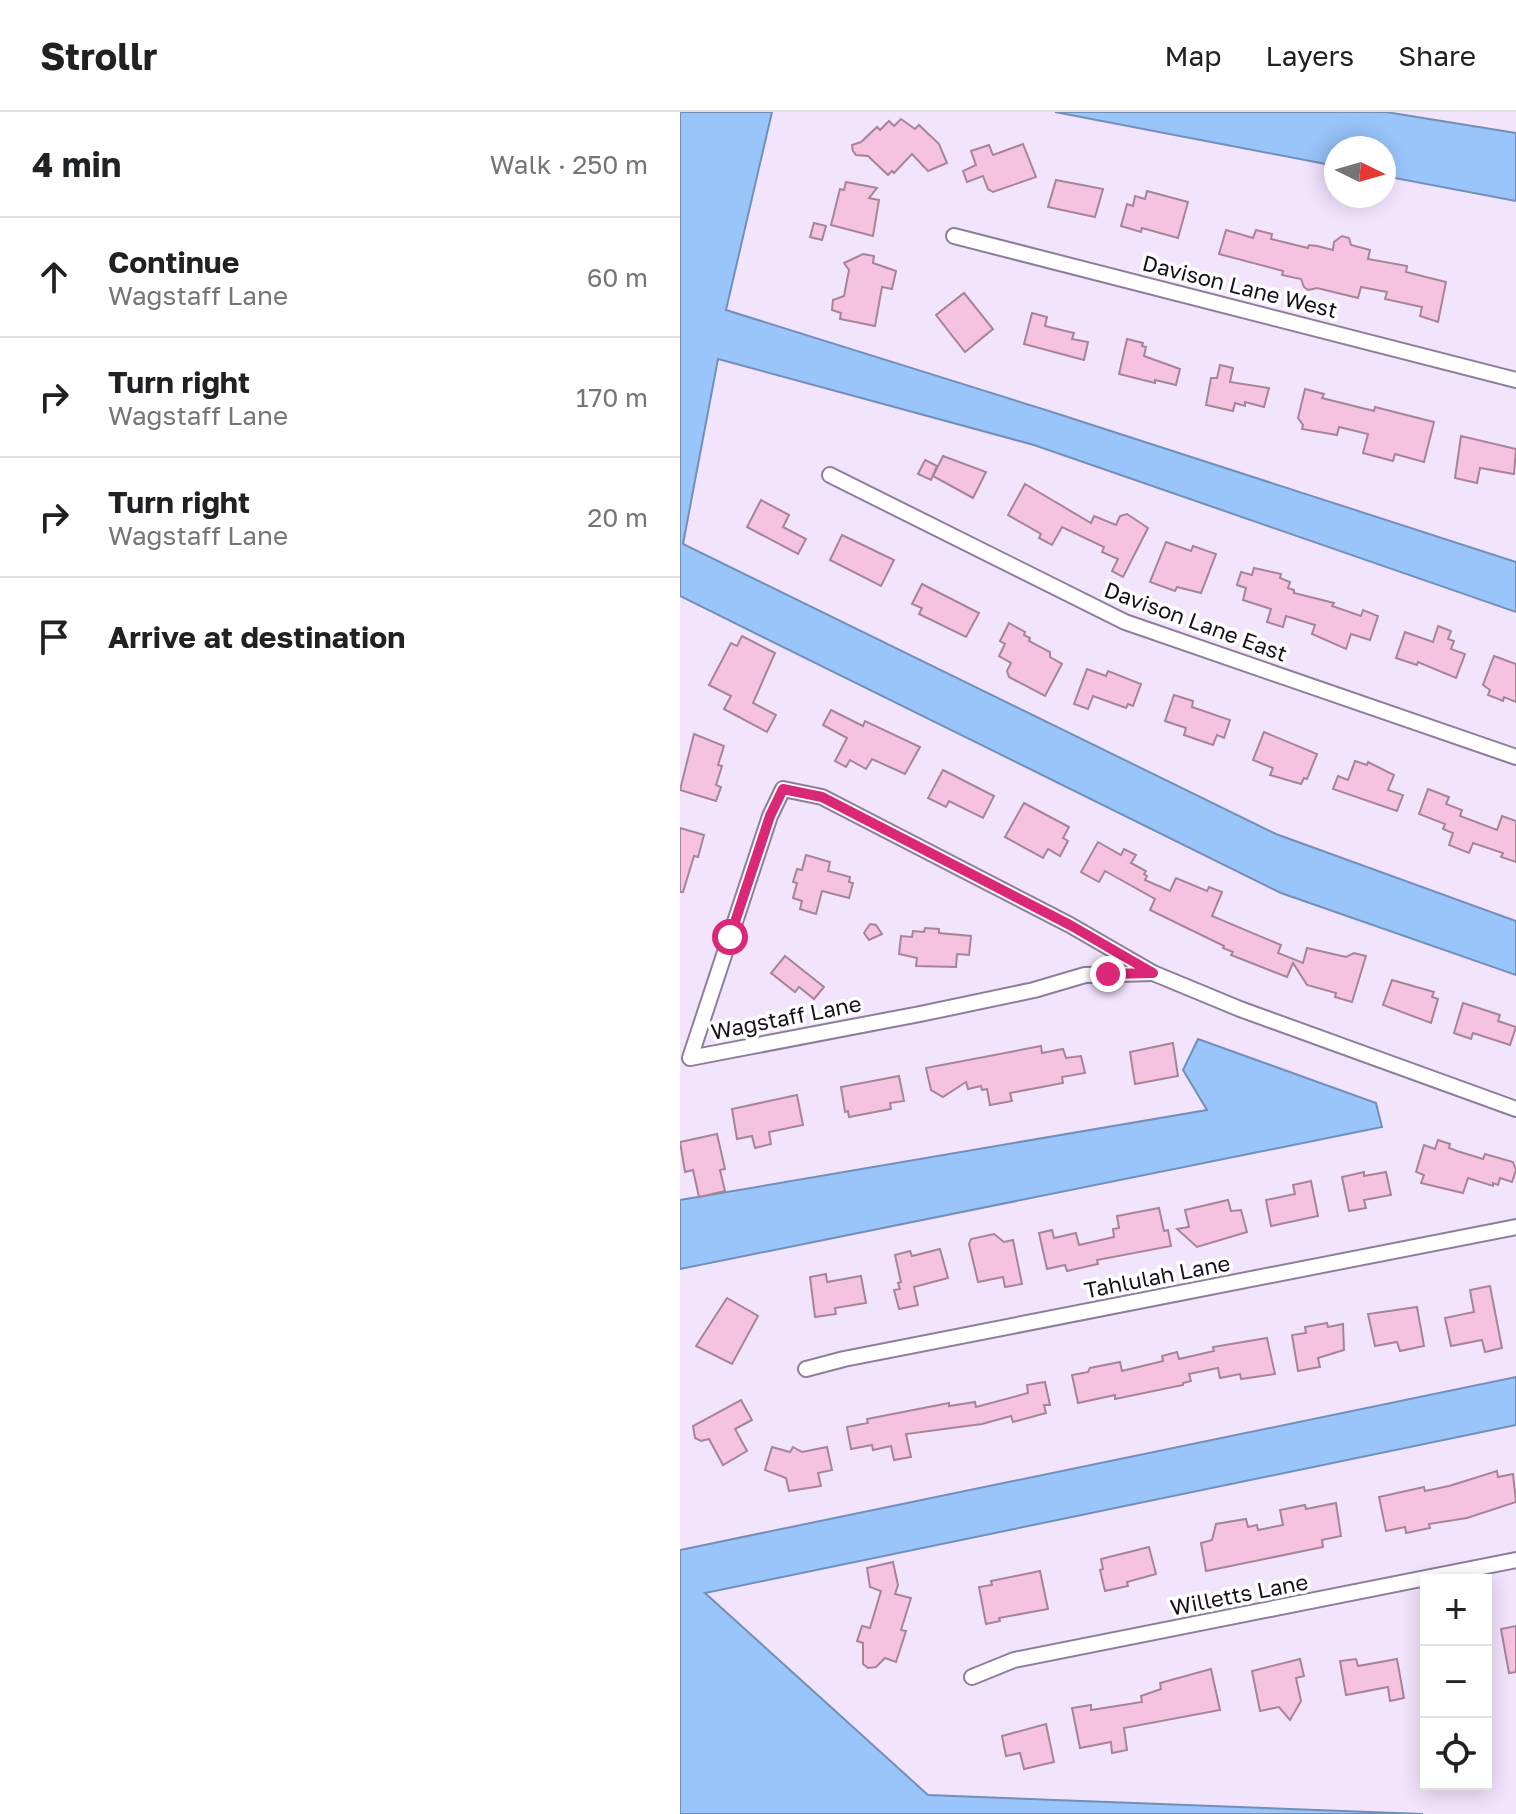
<!DOCTYPE html>
<meta charset="utf-8">
<style>
:root{--surface:#fff;--page:#f2f2f2;--text:#202124;--muted:#757577;--line:#e0e0e0}
body{margin:0;font-family:"Golos Text",sans-serif;background:var(--page);color:var(--text)}
.controls{position:absolute;right:24px;bottom:24px;display:grid;overflow:hidden;border-radius:0px;box-shadow:0 4px 20px #0003}
.controls button{width:72px;height:72px;display:grid;place-items:center;padding:0;border:0;border-bottom:2px solid var(--line);background:var(--surface);color:var(--text);font:40px sans-serif}
.compass{position:absolute;left:644px;top:24px;width:72px;height:72px;border-radius:50%;background:var(--surface);box-shadow:0 4px 20px #0003;rotate:95deg}
.stop{position:absolute;width:24px;height:24px;margin:-18px;border:6px solid #db2777;border-radius:50%;background:#fff}
.stop.end{background:#db2777;border-color:#fff;box-shadow:0 2px 8px #0008}
.list{margin:0;padding:0;list-style:none}
h2{display:flex;justify-content:space-between;align-items:center;height:104px;margin:0;padding:0 32px;font-size:34px}
h2 small{font-size:26px;font-weight:400;color:var(--muted)}
.list li{display:grid;grid-template-columns:52px 1fr auto;gap:24px;align-items:center;box-sizing:border-box;height:120px;padding:0 32px;border-top:2px solid var(--line)}
.list b{display:block;font-size:30px;white-space:nowrap}
.list p{margin:0;font-size:26px;white-space:nowrap;color:var(--muted)}
.list em{font-size:26px;font-style:normal;color:var(--muted)}
.icon{flex:none;width:44px;height:44px;fill:none;stroke:currentColor;stroke-width:2;stroke-linecap:round;stroke-linejoin:round}
.map{position:relative;flex:none;width:836px;height:1702px;overflow:hidden}
header{display:flex;align-items:center;gap:48px;box-sizing:border-box;height:112px;padding:0 40px;background:var(--surface);border-bottom:2px solid var(--line)}
header strong{font-size:38px}
nav{display:flex;gap:44px;margin-inline-start:auto;font-size:28px}
main{display:flex}
aside{flex:1;background:var(--surface)}
.map>svg:first-child{display:block}
.water{fill:#99c5fb;stroke:#728fb8;stroke-width:2}
.building{fill:#f5c3df;stroke:#a68597;stroke-width:2}
.lines{fill:none;stroke-linecap:round;stroke-linejoin:round}
.minor-casing{stroke:#8f7e9b;stroke-width:18}
.minor{stroke:#fff;stroke-width:14}
.route{stroke:#db2777;stroke-width:10}
.labels{text-anchor:middle;dominant-baseline:central;stroke-width:7;stroke-linejoin:round;paint-order:stroke}
.street-label{font-size:22px;fill:#17101b;stroke:#fff}
</style>
<header>
<strong>Strollr</strong>
<nav><a>Map</a><a>Layers</a><a>Share</a></nav>
</header>
<main>
<aside>
<h2>4 min<small>Walk · 250 m</small></h2>
<ul class="list">
<li><svg class="icon" aria-label="ahead" viewBox="0 0 24 24"><path d="M12 20V5M6 11l6-6 6 6"/></svg><div><b>Continue</b><p>Wagstaff Lane</p></div><em>60 m</em></li>
<li><svg class="icon" aria-label="right" viewBox="0 0 24 24"><path d="M7 20v-9h11M14 6l5 5-5 5"/></svg><div><b>Turn right</b><p>Wagstaff Lane</p></div><em>170 m</em></li>
<li><svg class="icon" aria-label="right" viewBox="0 0 24 24"><path d="M7 20v-9h11M14 6l5 5-5 5"/></svg><div><b>Turn right</b><p>Wagstaff Lane</p></div><em>20 m</em></li>
<li><svg class="icon" aria-label="arrive" viewBox="0 0 24 24"><path d="M6 21V4h12l-3 4 3 4H6"/></svg><div><b>Arrive at destination</b></div></li>
</ul>
</aside>
<div class="map">
<svg width="836" height="1702" viewBox="0 0 836 1702">
<rect width="100%" height="100%" fill="#f3e4fe"/>
<g class="water">
<path d="M 0,0 L 92,0 L 46,198 L 369,299 L 836,450 L 836,500 L 354,333 L 38,247 L 3,432 L 596,722 L 836,809 L 836,863 L 601,781 L 0,484 Z"/>
<path d="M 375,0 L 706,0 L 836,21 L 836,89 L 704,64 L 704,36 L 656,36 L 656,54 Z"/>
<path d="M 518,927 L 696,991 L 702,1015 L 0,1157 L 0,1088 L 527,998 L 503,958 Z"/>
<path d="M 836,1265 L 836,1313 L 25,1481 L 248,1683 L 743,1702 L 0,1702 L 0,1438 Z"/>
</g>
<g class="building">
<path d="M 221,7 L 235,17 L 239,13 L 259,32 L 267,51 L 248,59 L 232,42 L 214,61 L 212,59 L 208,63 L 188,44 L 176,43 L 173,39 L 172,33 L 181,30 L 197,15 L 200,18 L 209,9 L 214,14 Z"/>
<path d="M 343,32 L 356,65 L 313,80 L 308,77 L 303,64 L 287,70 L 283,59 L 296,53 L 291,39 L 309,33 L 313,43 Z"/>
<path d="M 376,68 L 423,77 L 415,105 L 368,95 Z"/>
<path d="M 166,70 L 197,76 L 189,86 L 199,88 L 193,124 L 151,113 L 160,77 L 164,78 Z"/>
<path d="M 467,79 L 508,90 L 498,126 L 462,116 L 461,120 L 441,114 L 447,92 L 453,94 L 455,84 L 465,87 Z"/>
<path d="M 134,111 L 146,114 L 142,128 L 130,125 Z"/>
<path d="M 546,118 L 573,126 L 576,118 L 592,122 L 591,127 L 628,136 L 629,133 L 637,134 L 653,138 L 654,130 L 662,124 L 669,126 L 671,133 L 690,138 L 688,147 L 727,154 L 726,160 L 766,170 L 758,210 L 740,204 L 742,195 L 705,187 L 707,180 L 681,175 L 678,186 L 637,176 L 628,178 L 624,175 L 621,167 L 602,163 L 603,159 L 539,142 Z"/>
<path d="M 183,142 L 194,144 L 193,151 L 216,159 L 212,177 L 202,175 L 195,214 L 160,207 L 161,201 L 152,198 L 153,188 L 164,184 L 169,158 L 164,151 Z"/>
<path d="M 284,181 L 313,217 L 285,240 L 256,203 Z"/>
<path d="M 352,201 L 367,205 L 365,214 L 394,221 L 392,227 L 408,230 L 404,248 L 344,232 Z"/>
<path d="M 447,227 L 463,231 L 462,234 L 466,235 L 464,244 L 500,257 L 496,273 L 475,268 L 475,271 L 439,262 Z"/>
<path d="M 540,253 L 553,256 L 550,270 L 589,276 L 584,295 L 565,290 L 565,294 L 555,291 L 553,299 L 526,293 L 531,266 L 537,266 Z"/>
<path d="M 625,277 L 644,282 L 642,286 L 694,299 L 695,295 L 754,310 L 744,350 L 715,342 L 713,349 L 683,341 L 688,322 L 659,315 L 657,323 L 622,317 L 623,313 L 618,306 Z"/>
<path d="M 781,324 L 836,337 L 834,362 L 800,356 L 797,371 L 775,366 Z"/>
<path d="M 263,344 L 306,360 L 293,386 L 253,364 Z"/>
<path d="M 245,348 L 257,354 L 251,368 L 238,362 Z"/>
<path d="M 345,372 L 411,411 L 414,404 L 436,413 L 440,404 L 447,402 L 468,416 L 443,465 L 432,459 L 438,447 L 422,440 L 424,435 L 382,415 L 372,433 L 359,426 L 361,422 L 328,403 Z"/>
<path d="M 81,388 L 109,403 L 103,415 L 126,427 L 118,442 L 67,415 Z"/>
<path d="M 162,423 L 214,448 L 201,474 L 150,448 Z"/>
<path d="M 486,430 L 511,439 L 513,434 L 536,442 L 521,481 L 497,475 L 495,479 L 470,470 Z"/>
<path d="M 574,456 L 601,462 L 600,466 L 610,470 L 608,476 L 614,478 L 614,481 L 654,491 L 652,494 L 681,504 L 683,498 L 698,504 L 690,528 L 671,522 L 666,537 L 632,522 L 635,513 L 606,504 L 603,515 L 587,510 L 591,497 L 563,488 L 566,476 L 557,473 L 561,460 L 572,463 Z"/>
<path d="M 242,472 L 299,501 L 286,525 L 239,502 L 242,496 L 232,492 Z"/>
<path d="M 329,511 L 345,520 L 344,523 L 350,526 L 349,529 L 370,540 L 370,545 L 382,552 L 365,584 L 329,565 L 327,559 L 331,551 L 319,544 L 325,532 L 320,529 Z"/>
<path d="M 758,514 L 771,519 L 768,527 L 774,529 L 771,537 L 785,542 L 776,566 L 738,550 L 737,553 L 716,546 L 725,520 L 753,530 Z"/>
<path d="M 62,524 L 95,541 L 73,591 L 96,603 L 87,620 L 44,597 L 51,584 L 29,573 L 51,531 L 57,534 Z"/>
<path d="M 814,544 L 836,552 L 836,590 L 824,585 L 823,589 L 808,583 L 810,578 L 803,573 Z"/>
<path d="M 407,557 L 426,564 L 428,559 L 461,572 L 453,594 L 448,592 L 446,596 L 413,584 L 408,597 L 394,592 Z"/>
<path d="M 494,583 L 513,589 L 512,595 L 550,608 L 544,626 L 537,623 L 533,633 L 504,623 L 506,616 L 485,609 Z"/>
<path d="M 151,598 L 183,614 L 185,609 L 240,635 L 225,662 L 192,647 L 186,657 L 170,648 L 166,655 L 155,649 L 167,626 L 143,613 Z"/>
<path d="M 584,620 L 637,642 L 627,667 L 624,666 L 621,672 L 590,663 L 593,656 L 573,648 Z"/>
<path d="M 14,622 L 44,634 L 38,653 L 42,654 L 36,673 L 41,675 L 36,689 L 0,678 Z"/>
<path d="M 675,649 L 687,653 L 688,650 L 714,663 L 708,678 L 723,683 L 717,699 L 653,677 L 658,664 L 668,668 Z"/>
<path d="M 263,658 L 314,684 L 303,706 L 269,689 L 266,695 L 248,686 Z"/>
<path d="M 748,677 L 769,685 L 766,692 L 782,698 L 780,704 L 817,718 L 822,704 L 836,709 L 836,750 L 821,745 L 823,741 L 793,731 L 789,741 L 769,733 L 773,721 L 763,717 L 765,712 L 739,702 Z"/>
<path d="M 344,691 L 389,715 L 383,726 L 388,729 L 380,744 L 368,737 L 363,746 L 325,725 Z"/>
<path d="M 0,716 L 24,723 L 18,745 L 14,744 L 3,780 L 0,780 Z"/>
<path d="M 418,730 L 441,743 L 444,737 L 456,743 L 451,751 L 466,759 L 464,762 L 467,764 L 465,768 L 490,779 L 496,766 L 527,779 L 529,775 L 542,780 L 532,804 L 601,833 L 598,841 L 623,851 L 627,836 L 666,845 L 674,841 L 686,844 L 672,890 L 655,885 L 656,881 L 627,873 L 613,851 L 607,865 L 551,843 L 553,840 L 543,836 L 544,834 L 470,798 L 475,787 L 425,759 L 419,770 L 401,760 Z"/>
<path d="M 126,743 L 150,750 L 148,759 L 170,765 L 169,770 L 173,771 L 169,786 L 142,779 L 136,802 L 120,797 L 122,789 L 113,786 L 117,771 L 113,770 L 117,757 L 122,758 Z"/>
<path d="M 190,812 L 196,813 L 202,822 L 189,828 L 184,821 Z"/>
<path d="M 245,816 L 259,817 L 259,821 L 291,824 L 289,843 L 277,842 L 276,855 L 236,854 L 237,846 L 219,842 L 221,824 L 232,825 L 233,819 L 244,820 Z"/>
<path d="M 105,844 L 144,875 L 134,887 L 119,875 L 115,880 L 91,861 Z"/>
<path d="M 712,868 L 754,880 L 752,885 L 758,887 L 751,911 L 703,893 Z"/>
<path d="M 783,891 L 820,903 L 818,909 L 836,915 L 830,933 L 793,921 L 791,927 L 774,921 Z"/>
<path d="M 493,931 L 498,964 L 455,972 L 450,940 Z"/>
<path d="M 361,934 L 362,941 L 383,937 L 386,946 L 401,944 L 405,961 L 382,965 L 383,971 L 330,981 L 332,989 L 310,993 L 307,977 L 302,978 L 301,974 L 288,977 L 286,970 L 263,985 L 251,978 L 246,956 Z"/>
<path d="M 219,964 L 224,989 L 210,991 L 211,997 L 169,1005 L 168,999 L 165,1000 L 161,975 Z"/>
<path d="M 117,983 L 123,1013 L 89,1020 L 91,1032 L 75,1036 L 72,1024 L 57,1027 L 52,997 Z"/>
<path d="M 37,1022 L 45,1057 L 40,1058 L 45,1079 L 19,1085 L 13,1058 L 5,1060 L 0,1030 Z"/>
<path d="M 758,1028 L 770,1032 L 769,1036 L 777,1039 L 803,1047 L 805,1042 L 833,1050 L 836,1058 L 832,1070 L 820,1066 L 818,1073 L 813,1071 L 813,1074 L 788,1066 L 783,1081 L 741,1071 L 744,1063 L 736,1060 L 744,1033 L 755,1037 Z"/>
<path d="M 684,1060 L 684,1064 L 706,1060 L 711,1083 L 684,1088 L 686,1096 L 669,1099 L 662,1065 Z"/>
<path d="M 631,1069 L 638,1104 L 591,1114 L 586,1088 L 615,1082 L 613,1073 Z"/>
<path d="M 548,1088 L 551,1099 L 561,1098 L 567,1120 L 517,1135 L 497,1117 L 509,1115 L 505,1098 Z"/>
<path d="M 479,1096 L 484,1119 L 488,1118 L 491,1134 L 417,1148 L 418,1152 L 387,1159 L 385,1153 L 367,1157 L 359,1121 L 372,1118 L 374,1126 L 396,1121 L 399,1133 L 434,1125 L 433,1117 L 439,1116 L 437,1104 Z"/>
<path d="M 314,1122 L 324,1130 L 333,1128 L 342,1172 L 325,1175 L 323,1165 L 298,1170 L 289,1132 L 291,1127 Z"/>
<path d="M 260,1137 L 268,1166 L 234,1175 L 238,1193 L 219,1197 L 214,1178 L 220,1177 L 218,1171 L 221,1170 L 215,1143 L 230,1139 L 232,1144 Z"/>
<path d="M 146,1162 L 147,1170 L 181,1164 L 186,1191 L 155,1196 L 156,1202 L 135,1205 L 130,1165 Z"/>
<path d="M 810,1174 L 822,1236 L 805,1240 L 802,1228 L 771,1234 L 765,1206 L 794,1200 L 790,1178 Z"/>
<path d="M 47,1186 L 78,1204 L 52,1252 L 16,1234 Z"/>
<path d="M 737,1195 L 744,1234 L 720,1239 L 717,1230 L 695,1234 L 688,1202 Z"/>
<path d="M 647,1211 L 648,1215 L 663,1212 L 664,1238 L 638,1246 L 640,1255 L 618,1259 L 612,1223 L 626,1221 L 625,1215 Z"/>
<path d="M 587,1226 L 595,1262 L 561,1267 L 560,1262 L 540,1266 L 538,1256 L 509,1262 L 511,1269 L 503,1271 L 503,1273 L 435,1287 L 435,1283 L 398,1291 L 392,1263 L 408,1260 L 410,1256 L 440,1250 L 442,1259 L 483,1249 L 482,1244 L 497,1240 L 499,1247 L 534,1239 L 533,1235 Z"/>
<path d="M 365,1270 L 370,1293 L 364,1293 L 366,1301 L 333,1310 L 331,1304 L 302,1312 L 226,1322 L 231,1345 L 214,1348 L 211,1334 L 193,1338 L 192,1333 L 171,1337 L 167,1315 L 188,1311 L 187,1307 L 269,1291 L 269,1294 L 295,1290 L 296,1295 L 348,1281 L 347,1273 Z"/>
<path d="M 61,1288 L 72,1308 L 55,1317 L 67,1339 L 43,1353 L 29,1327 L 21,1329 L 15,1326 L 13,1314 Z"/>
<path d="M 92,1335 L 110,1340 L 113,1335 L 122,1340 L 147,1335 L 152,1358 L 138,1361 L 141,1374 L 109,1379 L 106,1366 L 85,1358 Z"/>
<path d="M 817,1359 L 818,1365 L 833,1362 L 836,1390 L 787,1406 L 749,1412 L 750,1416 L 726,1421 L 725,1415 L 706,1419 L 699,1385 L 744,1375 L 745,1379 L 769,1374 Z"/>
<path d="M 656,1391 L 661,1424 L 642,1428 L 643,1435 L 526,1459 L 521,1431 L 532,1428 L 536,1412 L 566,1407 L 568,1415 L 577,1413 L 578,1418 L 603,1413 L 600,1398 L 625,1393 L 626,1397 Z"/>
<path d="M 469,1435 L 476,1462 L 447,1470 L 448,1474 L 425,1479 L 420,1458 L 423,1457 L 421,1447 Z"/>
<path d="M 213,1450 L 218,1473 L 215,1482 L 231,1486 L 221,1518 L 226,1519 L 216,1550 L 205,1546 L 196,1555 L 188,1556 L 183,1552 L 183,1531 L 177,1529 L 182,1514 L 190,1516 L 201,1479 L 190,1475 L 187,1456 Z"/>
<path d="M 360,1459 L 368,1497 L 319,1506 L 320,1509 L 306,1512 L 299,1475 L 312,1473 L 311,1469 Z"/>
<path d="M 836,1514 L 836,1560 L 829,1561 L 821,1517 Z"/>
<path d="M 620,1547 L 624,1564 L 616,1566 L 621,1589 L 610,1608 L 599,1595 L 580,1599 L 572,1559 Z"/>
<path d="M 676,1547 L 678,1554 L 717,1547 L 724,1586 L 710,1589 L 708,1575 L 666,1583 L 660,1549 Z"/>
<path d="M 531,1557 L 540,1598 L 444,1616 L 447,1638 L 432,1641 L 431,1630 L 400,1636 L 392,1596 L 411,1593 L 411,1598 L 462,1590 L 461,1584 L 481,1577 L 480,1571 Z"/>
<path d="M 366,1612 L 374,1650 L 344,1657 L 340,1641 L 326,1644 L 322,1624 Z"/>
</g>
<g class="lines">
<defs>
<g id="minor">
<path d="M 274,124 L 836,268"/>
<path d="M 150,363 L 445,510 L 836,645"/>
<path d="M 103,677 L 142,685 L 390,813 L 473,861 L 405,863 L 354,878 L 240,902 L 10,946 L 90,704 Z"/>
<path d="M 473,861 L 560,897 L 836,997"/>
<path d="M 126,1257 L 164,1247 L 836,1115"/>
<path d="M 292,1565 L 334,1548 L 836,1448"/>
</g>
</defs>
<use href="#minor" class="minor-casing"/>
<use href="#minor" class="minor"/>
</g>
<g class="lines">
<path class="route" d="M 50,825 L 90,704 L 103,677 L 142,685 L 390,813 L 473,861 L 428,862"/>
</g>
<g class="labels">
<g class="street-label">
<text transform="translate(560 174) rotate(14)">Davison Lane West</text>
<text transform="translate(516 509) rotate(20)">Davison Lane East</text>
<text transform="translate(106 905) rotate(-11)">Wagstaff Lane</text>
<text transform="translate(477 1164) rotate(-11)">Tahlulah Lane</text>
<text transform="translate(559 1482) rotate(-11)">Willetts Lane</text>
</g>
</g>
</svg>
<div class="controls">
<button>+</button>
<button>−</button>
<button><svg class="icon" aria-label="locate" viewBox="0 0 24 24"><circle cx="12" cy="12" r="6"/><path d="M12 2v4M12 18v4M2 12h4M18 12h4"/></svg></button>
</div>
<svg class="compass" viewBox="-18 -18 36 36"><path d="M0-13l5 13h-10z" fill="#e53935"/><path d="M0 13l5-13h-10z" fill="#757577"/></svg>
<div class="stop" style="left:50px;top:825px"></div>
<div class="stop end" style="left:428px;top:862px"></div>
</div>
</main>
